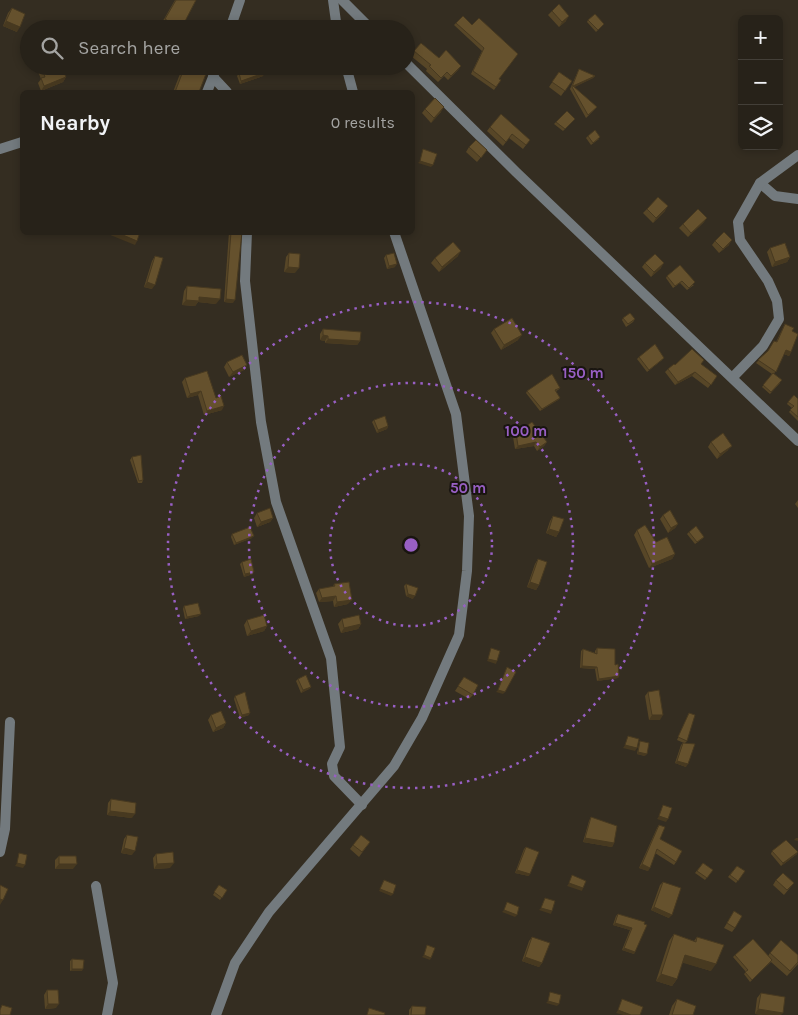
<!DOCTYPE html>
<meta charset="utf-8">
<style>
:root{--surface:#272219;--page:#332f26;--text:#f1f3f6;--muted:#a4a4a2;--line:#433f38}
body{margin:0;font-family:Karla,sans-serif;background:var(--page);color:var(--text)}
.controls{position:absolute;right:15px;top:15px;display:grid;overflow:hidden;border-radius:8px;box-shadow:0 2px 8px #0003}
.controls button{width:45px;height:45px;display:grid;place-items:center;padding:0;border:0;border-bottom:1px solid var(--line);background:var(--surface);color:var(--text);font:25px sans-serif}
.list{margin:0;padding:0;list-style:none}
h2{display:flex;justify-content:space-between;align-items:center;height:65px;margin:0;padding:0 20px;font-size:21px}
h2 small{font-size:16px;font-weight:400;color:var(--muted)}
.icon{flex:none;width:28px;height:28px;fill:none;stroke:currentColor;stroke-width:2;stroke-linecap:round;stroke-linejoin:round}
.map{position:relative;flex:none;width:798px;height:1015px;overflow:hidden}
.search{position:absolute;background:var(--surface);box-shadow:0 2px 8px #0003;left:20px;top:20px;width:395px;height:55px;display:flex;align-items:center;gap:12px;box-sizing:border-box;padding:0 18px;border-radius:28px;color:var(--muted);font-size:19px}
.panel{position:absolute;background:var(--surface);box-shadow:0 2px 8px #0003;left:20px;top:90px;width:395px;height:145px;border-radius:8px}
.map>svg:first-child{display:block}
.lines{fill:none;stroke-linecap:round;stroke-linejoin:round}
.street{stroke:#737a7e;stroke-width:10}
.wall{fill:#574627}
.shaded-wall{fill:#473920}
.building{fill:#65512d;stroke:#473920}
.ring{fill:none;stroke:#985fc4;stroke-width:2.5;stroke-dasharray:2.5 5}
.centre{fill:#985fc4;stroke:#191510;stroke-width:2.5}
.ring-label{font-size:15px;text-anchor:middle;font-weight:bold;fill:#985fc4;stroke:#191510;stroke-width:4;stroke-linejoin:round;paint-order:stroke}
</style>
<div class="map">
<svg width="798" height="1015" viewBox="0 0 798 1015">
<rect width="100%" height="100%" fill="#342d21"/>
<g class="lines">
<g class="street">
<path d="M 333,0 L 337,29"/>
<path d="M 342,0 L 371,29"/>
<path d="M 230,29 L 240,0"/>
<path d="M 406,63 L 516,172 L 798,441"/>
<path d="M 217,66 L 213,77 L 227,92"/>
<path d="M 346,66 L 353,92"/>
<path d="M 207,92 L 213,77"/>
<path d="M 0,149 L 22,142"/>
<path d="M 760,183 L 775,196 L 798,199"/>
<path d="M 247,232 L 245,281 L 261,422 L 276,502 L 331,658 L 340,747 L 332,764 L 334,776 L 362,805"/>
<path d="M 733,377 L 763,346 L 779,319 L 777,301 L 768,281 L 740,240 L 738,222 L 760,183 L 798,155"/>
<path d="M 0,852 L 5,829 L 10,722"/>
<path d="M 96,886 L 113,983 L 107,1015"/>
<path d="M 216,1015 L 235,963 L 269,912 L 394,766 L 422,718 L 459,635 L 467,571 L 469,516 L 456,414 L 394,232"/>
</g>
</g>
<g class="wall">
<path d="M 175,0 L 196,0 L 181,29 L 164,29 L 160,26 Z"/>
<path d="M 12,8 L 17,32 L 3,26 L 8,13 Z"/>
<path d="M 552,11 L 566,21 L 559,27 L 548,15 Z"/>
<path d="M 588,20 L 604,24 L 596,32 L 587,22 Z"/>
<path d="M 456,23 L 472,25 L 499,79 L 501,80 L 494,90 L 471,74 L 482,51 L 454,25 Z"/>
<path d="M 414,51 L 439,58 L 461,66 L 458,70 L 448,80 L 444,76 L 438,82 L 426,71 L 427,69 L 411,56 Z"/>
<path d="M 39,66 L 54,66 L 55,69 L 66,77 L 63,82 L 41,91 L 38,83 L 41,79 L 37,69 Z"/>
<path d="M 183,66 L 209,66 L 199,92 L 173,92 Z"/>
<path d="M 238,66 L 254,66 L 255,69 L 264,73 L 263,76 L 240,84 L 237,76 L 239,73 L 241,73 Z"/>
<path d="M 266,66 L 277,66 L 268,72 Z"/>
<path d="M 579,69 L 595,76 L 593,78 L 574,87 L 597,107 L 586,118 L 570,89 Z"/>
<path d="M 559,72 L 572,81 L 561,96 L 549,87 Z"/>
<path d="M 425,109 L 441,112 L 431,123 L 422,113 Z"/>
<path d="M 573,121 L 563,131 L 554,124 L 556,122 Z"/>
<path d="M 490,127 L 530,140 L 523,149 L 509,138 L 503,146 L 487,131 Z"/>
<path d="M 588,136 L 599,139 L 591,145 L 586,138 Z"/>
<path d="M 469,147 L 487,150 L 477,162 L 466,152 Z"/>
<path d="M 647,209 L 665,211 L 653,223 L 643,213 Z"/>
<path d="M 707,218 L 703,223 L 688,237 L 679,228 L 683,224 Z"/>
<path d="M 229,232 L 242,232 L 233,303 L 224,302 Z"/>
<path d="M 715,241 L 729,245 L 719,253 L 712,245 Z"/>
<path d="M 770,248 L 790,257 L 787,262 L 772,267 L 767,252 Z"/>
<path d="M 289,253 L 295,273 L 284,272 L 286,257 Z"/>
<path d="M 386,255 L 395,267 L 387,269 L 384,258 Z"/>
<path d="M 155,256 L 152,289 L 144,287 L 152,261 Z"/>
<path d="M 458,256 L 439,272 L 431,263 L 435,258 Z"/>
<path d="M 645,263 L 661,268 L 651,277 L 642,267 Z"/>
<path d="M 667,276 L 694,285 L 687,290 L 680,283 L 673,288 L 666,278 Z"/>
<path d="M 187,286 L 216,304 L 198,302 L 195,306 L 182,305 L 184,291 Z"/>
<path d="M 623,318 L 635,319 L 633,322 L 626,327 L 622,320 Z"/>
<path d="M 785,324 L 792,331 L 791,352 L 789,356 L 784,354 L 774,374 L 780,383 L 770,394 L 762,387 L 772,374 L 756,363 L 776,342 Z"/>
<path d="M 323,329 L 360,341 L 357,345 L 325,343 L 325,341 L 320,340 L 320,334 Z"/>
<path d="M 494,329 L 518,340 L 501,350 L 491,333 Z"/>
<path d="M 639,357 L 662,360 L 647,372 L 637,359 Z"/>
<path d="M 227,362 L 247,365 L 244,370 L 229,377 L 224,367 Z"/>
<path d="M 701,364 L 717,376 L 708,388 L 692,376 L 675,385 L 665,372 L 668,369 L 675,365 Z"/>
<path d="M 185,378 L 216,398 L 222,410 L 204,415 L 198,395 L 187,398 L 182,382 Z"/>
<path d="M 560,388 L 558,390 L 556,391 L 560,398 L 558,400 L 540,411 L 526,393 L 527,391 Z"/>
<path d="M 798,399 L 798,421 L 789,412 L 792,408 L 787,404 L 788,402 Z"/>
<path d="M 374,420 L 388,426 L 387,429 L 377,433 L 372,422 Z"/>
<path d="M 516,433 L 547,442 L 544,446 L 537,451 L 534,446 L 515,449 L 513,437 Z"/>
<path d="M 711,442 L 728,450 L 717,459 L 708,447 Z"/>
<path d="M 132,457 L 143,480 L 142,483 L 138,483 L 130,460 Z"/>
<path d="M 798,500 L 798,508 L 795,504 Z"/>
<path d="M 257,513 L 273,518 L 270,522 L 257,527 L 254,518 Z"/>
<path d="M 663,515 L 678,524 L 675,528 L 668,533 L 660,519 Z"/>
<path d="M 553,516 L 559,532 L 556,537 L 546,533 L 550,521 Z"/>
<path d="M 637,530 L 675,554 L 672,559 L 649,568 L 634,535 Z"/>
<path d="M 689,532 L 704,537 L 702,539 L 695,544 L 687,534 Z"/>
<path d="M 232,534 L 252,538 L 234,545 L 231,537 Z"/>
<path d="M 538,559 L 539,585 L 536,590 L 527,587 L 535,564 Z"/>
<path d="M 242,562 L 253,574 L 244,577 L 240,564 Z"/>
<path d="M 334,584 L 348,604 L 334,607 L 333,601 L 319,602 L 316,593 L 319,589 L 333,587 Z"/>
<path d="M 406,584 L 413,599 L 406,596 L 404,586 Z"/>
<path d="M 184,606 L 199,616 L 185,619 L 183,609 Z"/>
<path d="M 342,619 L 361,624 L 358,629 L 341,633 L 338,624 Z"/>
<path d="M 247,620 L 267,626 L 264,631 L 247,636 L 244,625 Z"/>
<path d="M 597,648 L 615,665 L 619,676 L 618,678 L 597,681 L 595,669 L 580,668 L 581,651 L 583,649 L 595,653 L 595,651 Z"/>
<path d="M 464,677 L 473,695 L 469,699 L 455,691 Z"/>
<path d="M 298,679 L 311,687 L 309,689 L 301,693 L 296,681 Z"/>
<path d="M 648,692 L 660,720 L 649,720 L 645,696 Z"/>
<path d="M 235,696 L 249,715 L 240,718 L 234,699 Z"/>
<path d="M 689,713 L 687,741 L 685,743 L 686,767 L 675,763 L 681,745 L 683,743 L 684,743 L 677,740 Z"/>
<path d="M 211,715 L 226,723 L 223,728 L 213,732 L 208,720 Z"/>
<path d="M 640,741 L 645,756 L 637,754 L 639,744 Z"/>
<path d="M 111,799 L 132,818 L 107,815 L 108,803 Z"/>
<path d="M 591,817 L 614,843 L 612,847 L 583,842 L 589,821 Z"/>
<path d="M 659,825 L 660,839 L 676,862 L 674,865 L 655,853 L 648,871 L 639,868 L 657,828 Z"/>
<path d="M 127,835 L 132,855 L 121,853 L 124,839 Z"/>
<path d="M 370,842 L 359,857 L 350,849 L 353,845 Z"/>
<path d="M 526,847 L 529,876 L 515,873 L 524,849 Z"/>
<path d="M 772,851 L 797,854 L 781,866 L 771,854 Z"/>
<path d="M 156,854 L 170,868 L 154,869 L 153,858 Z"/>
<path d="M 59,856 L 73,869 L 55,869 L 55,860 Z"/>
<path d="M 703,863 L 713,870 L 705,880 L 695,873 Z"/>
<path d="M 737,866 L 745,871 L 736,883 L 728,877 Z"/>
<path d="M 776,880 L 794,883 L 784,895 L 773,885 Z"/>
<path d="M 663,882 L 669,918 L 651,910 L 660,885 Z"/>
<path d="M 219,885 L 227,890 L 220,900 L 213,895 Z"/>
<path d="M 734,911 L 735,928 L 732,932 L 724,928 Z"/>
<path d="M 618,914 L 644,924 L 634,954 L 622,950 L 630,930 L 613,925 L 616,916 Z"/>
<path d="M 674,934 L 694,941 L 697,937 L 711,971 L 682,962 L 677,979 L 672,986 L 656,981 L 669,941 Z"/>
<path d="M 532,937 L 542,963 L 539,967 L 522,961 L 529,941 Z"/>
<path d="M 770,953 L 798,955 L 798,964 L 787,976 L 771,962 L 750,982 L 744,974 L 746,972 L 733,957 L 735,955 L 768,956 Z"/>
<path d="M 72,959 L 82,971 L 70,971 L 70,961 Z"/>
<path d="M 47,990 L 56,1008 L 45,1009 L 44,995 Z"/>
<path d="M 761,993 L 781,1015 L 763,1015 L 755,1014 L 757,998 Z"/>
<path d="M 677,999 L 693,1015 L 669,1015 L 672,1006 Z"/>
<path d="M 412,1006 L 425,1015 L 409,1015 L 409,1010 Z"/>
</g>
<g class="shaded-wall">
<path d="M 569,16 L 566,21 L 559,27 L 562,22 Z"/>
<path d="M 6,21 L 20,27 L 17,32 L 3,26 Z"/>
<path d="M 272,66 L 277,66 L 268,72 L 271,67 Z"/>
<path d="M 461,66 L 458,70 L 448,80 L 451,76 Z"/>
<path d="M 264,73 L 263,76 L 240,84 L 241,81 Z"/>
<path d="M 595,76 L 593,78 L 573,88 L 573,86 Z"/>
<path d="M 66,77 L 63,82 L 41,91 L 44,86 Z"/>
<path d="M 444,107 L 441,112 L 431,123 L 434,118 Z"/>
<path d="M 420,161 L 433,165 L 431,167 L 418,163 Z"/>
<path d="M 668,206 L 665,211 L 653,223 L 656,218 Z"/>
<path d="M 707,218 L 703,223 L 688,237 L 691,233 Z"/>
<path d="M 103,232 L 116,232 L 137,241 L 135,245 Z"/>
<path d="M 732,240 L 729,245 L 719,253 Z"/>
<path d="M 461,251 L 458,256 L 439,272 L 442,267 Z"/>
<path d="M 790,257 L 787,262 L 772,267 L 775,262 Z"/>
<path d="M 664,263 L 661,268 L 651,277 L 654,272 Z"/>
<path d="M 397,264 L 395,267 L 387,269 L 389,266 Z"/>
<path d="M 288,267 L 299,268 L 295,273 L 284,272 Z"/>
<path d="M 147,282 L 155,285 L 152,289 L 144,287 Z"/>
<path d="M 199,297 L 220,299 L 216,304 L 198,302 L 195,306 L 182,305 L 186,300 Z"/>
<path d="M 226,299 L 235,300 L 233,303 L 224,302 Z"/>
<path d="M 323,335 L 328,336 L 325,341 L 320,340 Z"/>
<path d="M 522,335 L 518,340 L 501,350 L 504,345 Z"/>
<path d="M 328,339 L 360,341 L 357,345 L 325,343 Z"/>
<path d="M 786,350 L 791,352 L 789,356 L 784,354 Z"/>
<path d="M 247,365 L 244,370 L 229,377 L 233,372 Z"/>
<path d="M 695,372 L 692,376 L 675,385 L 678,382 Z"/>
<path d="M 201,391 L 198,395 L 187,398 L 190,394 Z"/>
<path d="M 560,398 L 558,400 L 540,411 L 542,409 Z"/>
<path d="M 224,406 L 222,410 L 204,415 L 207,411 Z"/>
<path d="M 388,426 L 387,429 L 377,433 L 378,430 Z"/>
<path d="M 536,442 L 534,446 L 515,449 L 518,446 Z"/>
<path d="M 547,442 L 544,446 L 537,451 L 540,447 Z"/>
<path d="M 732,446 L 728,450 L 717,459 L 720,454 Z"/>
<path d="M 273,518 L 270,522 L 257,527 L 261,522 Z"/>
<path d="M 678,524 L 675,528 L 668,533 L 671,528 Z"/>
<path d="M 549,529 L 559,532 L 556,537 L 546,533 Z"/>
<path d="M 254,536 L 252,538 L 234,545 L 236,543 Z"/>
<path d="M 675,554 L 672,559 L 649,568 L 652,564 Z"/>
<path d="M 254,572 L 253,574 L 244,577 L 245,574 Z"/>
<path d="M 530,582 L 539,585 L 536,590 L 527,587 Z"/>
<path d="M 408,594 L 415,596 L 413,599 L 406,596 Z"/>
<path d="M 336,596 L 333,601 L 319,602 L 322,598 Z"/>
<path d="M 352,600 L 348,604 L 334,607 L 337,602 Z"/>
<path d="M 201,614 L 199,616 L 185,619 L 187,617 Z"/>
<path d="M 361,624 L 358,629 L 341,633 L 344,628 Z"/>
<path d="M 267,626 L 264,631 L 247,636 L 251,631 Z"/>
<path d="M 488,659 L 497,661 L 496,664 L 487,661 Z"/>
<path d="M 582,666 L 597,667 L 595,669 L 580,668 Z"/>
<path d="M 619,676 L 618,678 L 597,681 L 599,679 Z"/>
<path d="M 311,687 L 309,689 L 301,693 L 303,690 Z"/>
<path d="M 498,690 L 505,692 L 503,694 L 496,692 Z"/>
<path d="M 250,713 L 249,715 L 240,718 L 242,715 Z"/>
<path d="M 652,715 L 663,715 L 660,720 L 649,720 Z"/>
<path d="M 226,723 L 223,728 L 213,732 L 216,728 Z"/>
<path d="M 625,745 L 637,748 L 635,751 L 623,748 Z"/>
<path d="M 638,752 L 647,754 L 645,756 L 637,754 Z"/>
<path d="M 677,761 L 688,764 L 686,767 L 675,763 Z"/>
<path d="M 110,811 L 135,814 L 132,818 L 107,815 Z"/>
<path d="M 659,816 L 668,819 L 666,822 L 657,819 Z"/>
<path d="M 585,838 L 614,843 L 612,847 L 583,842 Z"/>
<path d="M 796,838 L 798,838 L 798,841 L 794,840 Z"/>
<path d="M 124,848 L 135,851 L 132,855 L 121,853 Z"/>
<path d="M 798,852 L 797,854 L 781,866 L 783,863 Z"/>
<path d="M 17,863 L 25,865 L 23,868 L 15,866 Z"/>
<path d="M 174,863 L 170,868 L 154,869 L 157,864 Z"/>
<path d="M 59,864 L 77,864 L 73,869 L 55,869 Z"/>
<path d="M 642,864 L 650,868 L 648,871 L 639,868 Z"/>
<path d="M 517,870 L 530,874 L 529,876 L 515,873 Z"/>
<path d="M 569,883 L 583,888 L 582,891 L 567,886 Z"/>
<path d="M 380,889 L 393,894 L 391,896 L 379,891 Z"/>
<path d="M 0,899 L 3,900 L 0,905 Z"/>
<path d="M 654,907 L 672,915 L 669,918 L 651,910 Z"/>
<path d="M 541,908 L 552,911 L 551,914 L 539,910 Z"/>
<path d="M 504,910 L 517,915 L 515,917 L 502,912 Z"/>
<path d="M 615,923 L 632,928 L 630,930 L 613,925 Z"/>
<path d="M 624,948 L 635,952 L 634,954 L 622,950 Z"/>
<path d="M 424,955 L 431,958 L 430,960 L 422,957 Z"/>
<path d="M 685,955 L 716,964 L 711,971 L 680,962 Z"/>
<path d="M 525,957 L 542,963 L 539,967 L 522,961 Z"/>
<path d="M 72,969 L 83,969 L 82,971 L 70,971 Z"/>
<path d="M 661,974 L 677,979 L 672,986 L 656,981 Z"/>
<path d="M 548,1001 L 559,1004 L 557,1006 L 546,1003 Z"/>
<path d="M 48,1004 L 59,1004 L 56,1008 L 45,1009 Z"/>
<path d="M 758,1009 L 783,1013 L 781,1015 L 763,1015 L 755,1014 Z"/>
<path d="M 618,1010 L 631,1015 L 623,1015 L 616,1013 Z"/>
</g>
<g class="building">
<path d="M 176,0 L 196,0 L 181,29 L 165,19 Z"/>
<path d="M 559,4 L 569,16 L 562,22 L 552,11 Z"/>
<path d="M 12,8 L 25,14 L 20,27 L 6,21 Z"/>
<path d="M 595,14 L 604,24 L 598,30 L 588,20 Z"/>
<path d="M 463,16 L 472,25 L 479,18 L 518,54 L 499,79 L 501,80 L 496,87 L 473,71 L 484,48 L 456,23 Z"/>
<path d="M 421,43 L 439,58 L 446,50 L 461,66 L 451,76 L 447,72 L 441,78 L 429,66 L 431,65 L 414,51 Z"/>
<path d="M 41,66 L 54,66 L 55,69 L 61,66 L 66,77 L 44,86 L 41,78 L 45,77 Z"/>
<path d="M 185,66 L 209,66 L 199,92 L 175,92 Z"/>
<path d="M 241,66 L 254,66 L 255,69 L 262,66 L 264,73 L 241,81 L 239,73 L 244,72 Z"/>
<path d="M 579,69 L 595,76 L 573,86 L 597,107 L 588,115 L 572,87 Z"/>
<path d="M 559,72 L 572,81 L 565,91 L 552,82 Z"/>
<path d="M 435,98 L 444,107 L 434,118 L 425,109 Z"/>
<path d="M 567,111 L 575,119 L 565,129 L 556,122 Z"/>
<path d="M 501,114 L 530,140 L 526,145 L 512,134 L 506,142 L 490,127 Z"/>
<path d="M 595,130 L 600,137 L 593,143 L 588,136 Z"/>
<path d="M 476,140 L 487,150 L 481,158 L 469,147 Z"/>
<path d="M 423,149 L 437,154 L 433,165 L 420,161 Z"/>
<path d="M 658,197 L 668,206 L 656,218 L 647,209 Z"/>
<path d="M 698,209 L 707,218 L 691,233 L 683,224 Z"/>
<path d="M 116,232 L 140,232 L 137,241 Z"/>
<path d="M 231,232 L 242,232 L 235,300 L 226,299 Z"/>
<path d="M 724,232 L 732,240 L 723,249 L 715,241 Z"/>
<path d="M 453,242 L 461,251 L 442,267 L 435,258 Z"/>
<path d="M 785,243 L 790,257 L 775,262 L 770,248 Z"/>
<path d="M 289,253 L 300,254 L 299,268 L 288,267 Z"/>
<path d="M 394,253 L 397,264 L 389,266 L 386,255 Z"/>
<path d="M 655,254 L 664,263 L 654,272 L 645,263 Z"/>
<path d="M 155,256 L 163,258 L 155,285 L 147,282 Z"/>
<path d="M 680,265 L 695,282 L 689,288 L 682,281 L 675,286 L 667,276 Z"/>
<path d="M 187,286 L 221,289 L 220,299 L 199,297 L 199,301 L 186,300 Z"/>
<path d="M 630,313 L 635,319 L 628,324 L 623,318 Z"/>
<path d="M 512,318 L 522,335 L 504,345 L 494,329 Z"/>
<path d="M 785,324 L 794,328 L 792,331 L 798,334 L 791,352 L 786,350 L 776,372 L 758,360 L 768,351 L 774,341 L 777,342 Z"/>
<path d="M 323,329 L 361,332 L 360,341 L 328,339 L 328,336 L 323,335 Z"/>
<path d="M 655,344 L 664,358 L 649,370 L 639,357 Z"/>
<path d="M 692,349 L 704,360 L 701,364 L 717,376 L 711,385 L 695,372 L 678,382 L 668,369 L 674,364 L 675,365 Z"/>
<path d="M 242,355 L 247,365 L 233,372 L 227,362 Z"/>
<path d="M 207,371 L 216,398 L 221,396 L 224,406 L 207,411 L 201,391 L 190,394 L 185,378 Z"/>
<path d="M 773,373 L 782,380 L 771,392 L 763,385 Z"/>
<path d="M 552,374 L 560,388 L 555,390 L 560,398 L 542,409 L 527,391 Z"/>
<path d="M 794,395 L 798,399 L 798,417 L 790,410 L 794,406 L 788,402 Z"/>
<path d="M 385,416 L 388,426 L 378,430 L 374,420 Z"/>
<path d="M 532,422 L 547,442 L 540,447 L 536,442 L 518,446 L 516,433 Z"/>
<path d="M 723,433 L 732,446 L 720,454 L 711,442 Z"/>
<path d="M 141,455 L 143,480 L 139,481 L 132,457 Z"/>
<path d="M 270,508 L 273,518 L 261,522 L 257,513 Z"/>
<path d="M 670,510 L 678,524 L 671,528 L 663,515 Z"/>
<path d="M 553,516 L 564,519 L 559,532 L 549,529 Z"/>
<path d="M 645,525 L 656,542 L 667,537 L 675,554 L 652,564 L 637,530 Z"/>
<path d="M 696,526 L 704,537 L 697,542 L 689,532 Z"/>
<path d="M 250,527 L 254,536 L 236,543 L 232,534 Z"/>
<path d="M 251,559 L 254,572 L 245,574 L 242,562 Z"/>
<path d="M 538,559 L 547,562 L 539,585 L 530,582 Z"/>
<path d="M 349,582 L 352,600 L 337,602 L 336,596 L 322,598 L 319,589 L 335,586 L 334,584 Z"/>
<path d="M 406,584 L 418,588 L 415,596 L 408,594 Z"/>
<path d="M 198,603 L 201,614 L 187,617 L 184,606 Z"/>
<path d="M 264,615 L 267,626 L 251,631 L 247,620 Z"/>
<path d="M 359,615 L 361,624 L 344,628 L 342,619 Z"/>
<path d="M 491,648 L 500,651 L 497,661 L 488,659 Z"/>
<path d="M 597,648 L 615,649 L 615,665 L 618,664 L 619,676 L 599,679 L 597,667 L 582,666 L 583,649 L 597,654 Z"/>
<path d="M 507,667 L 516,672 L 505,692 L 498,690 Z"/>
<path d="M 306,675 L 311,687 L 303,690 L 298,679 Z"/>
<path d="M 464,677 L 478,685 L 473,695 L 458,686 Z"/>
<path d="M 659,690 L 663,715 L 652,715 L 648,692 Z"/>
<path d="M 245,692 L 250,713 L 242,715 L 235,696 Z"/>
<path d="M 221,711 L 226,723 L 216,728 L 211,715 Z"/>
<path d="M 689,713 L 695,715 L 687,741 L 678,737 Z"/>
<path d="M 628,736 L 639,739 L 637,748 L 625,745 Z"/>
<path d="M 640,741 L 649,743 L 647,754 L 638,752 Z"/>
<path d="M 683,743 L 695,744 L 688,764 L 677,761 Z"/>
<path d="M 111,799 L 136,803 L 135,814 L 110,811 Z"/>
<path d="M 663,805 L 672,808 L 668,819 L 659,816 Z"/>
<path d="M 591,817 L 617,826 L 614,843 L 585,838 Z"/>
<path d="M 659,825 L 665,827 L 660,839 L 682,851 L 676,862 L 657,849 L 650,868 L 642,864 Z"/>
<path d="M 127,835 L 138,837 L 135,851 L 124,848 Z"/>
<path d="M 361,835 L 370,842 L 362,852 L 353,845 Z"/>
<path d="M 786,840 L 798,852 L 783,863 L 772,851 Z"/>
<path d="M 526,847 L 539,852 L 530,874 L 517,870 Z"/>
<path d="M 173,852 L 174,863 L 157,864 L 156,854 Z"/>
<path d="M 19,853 L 27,855 L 25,865 L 17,863 Z"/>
<path d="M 59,856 L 76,856 L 77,864 L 59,864 Z"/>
<path d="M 703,863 L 713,870 L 707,878 L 697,871 Z"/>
<path d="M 737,866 L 745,871 L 738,881 L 730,875 Z"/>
<path d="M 783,873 L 794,883 L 787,890 L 776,880 Z"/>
<path d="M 572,875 L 586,881 L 583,888 L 569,883 Z"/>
<path d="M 384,880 L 396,885 L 393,894 L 380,889 Z"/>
<path d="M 663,882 L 681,888 L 672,915 L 654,907 Z"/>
<path d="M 0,885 L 8,889 L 3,900 L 0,899 Z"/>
<path d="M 219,885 L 227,890 L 222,898 L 214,892 Z"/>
<path d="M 545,898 L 555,901 L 552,911 L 541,908 Z"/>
<path d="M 507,902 L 519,907 L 517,915 L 504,910 Z"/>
<path d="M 734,911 L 742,916 L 735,928 L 727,923 Z"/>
<path d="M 618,914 L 645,922 L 644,924 L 647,925 L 635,952 L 624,948 L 632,928 L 615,923 Z"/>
<path d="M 674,934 L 696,942 L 697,937 L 724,945 L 716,964 L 685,955 L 677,979 L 661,974 Z"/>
<path d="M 532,937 L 550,943 L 542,963 L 525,957 Z"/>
<path d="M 753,939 L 772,960 L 752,980 L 745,972 L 748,970 L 735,955 Z"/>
<path d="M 781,940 L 798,955 L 798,962 L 790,971 L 770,953 Z"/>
<path d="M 427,945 L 435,948 L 431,958 L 424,955 Z"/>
<path d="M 72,959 L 84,960 L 83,969 L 72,969 Z"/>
<path d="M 47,990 L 58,990 L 59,1004 L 48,1004 Z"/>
<path d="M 550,992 L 561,995 L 559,1004 L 548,1001 Z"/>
<path d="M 761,993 L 785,997 L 783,1013 L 758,1009 Z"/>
<path d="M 622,999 L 643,1007 L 640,1015 L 631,1015 L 618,1010 Z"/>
<path d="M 677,999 L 696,1006 L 693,1015 L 672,1015 Z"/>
<path d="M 2,1005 L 12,1008 L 10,1015 L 0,1015 L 0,1010 Z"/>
<path d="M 412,1006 L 426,1007 L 425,1015 L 411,1015 Z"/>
<path d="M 369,1008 L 385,1013 L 384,1015 L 367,1015 Z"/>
</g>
<g class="ring">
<circle cx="411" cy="545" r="81"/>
<circle cx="411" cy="545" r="162"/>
<circle cx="411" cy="545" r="243"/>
</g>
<circle cx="411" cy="545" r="8" class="centre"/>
<g class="ring-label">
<text x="583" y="378">150 m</text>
<text x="526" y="436">100 m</text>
<text x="468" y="493">50 m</text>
</g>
</svg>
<div class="controls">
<button>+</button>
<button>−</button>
<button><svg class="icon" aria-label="layers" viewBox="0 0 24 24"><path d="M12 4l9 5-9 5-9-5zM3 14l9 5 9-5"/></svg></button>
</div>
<div class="search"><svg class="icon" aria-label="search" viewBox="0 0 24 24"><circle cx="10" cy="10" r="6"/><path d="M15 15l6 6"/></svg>Search here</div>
<section class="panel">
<h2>Nearby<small>0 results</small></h2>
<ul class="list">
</ul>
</section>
</div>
